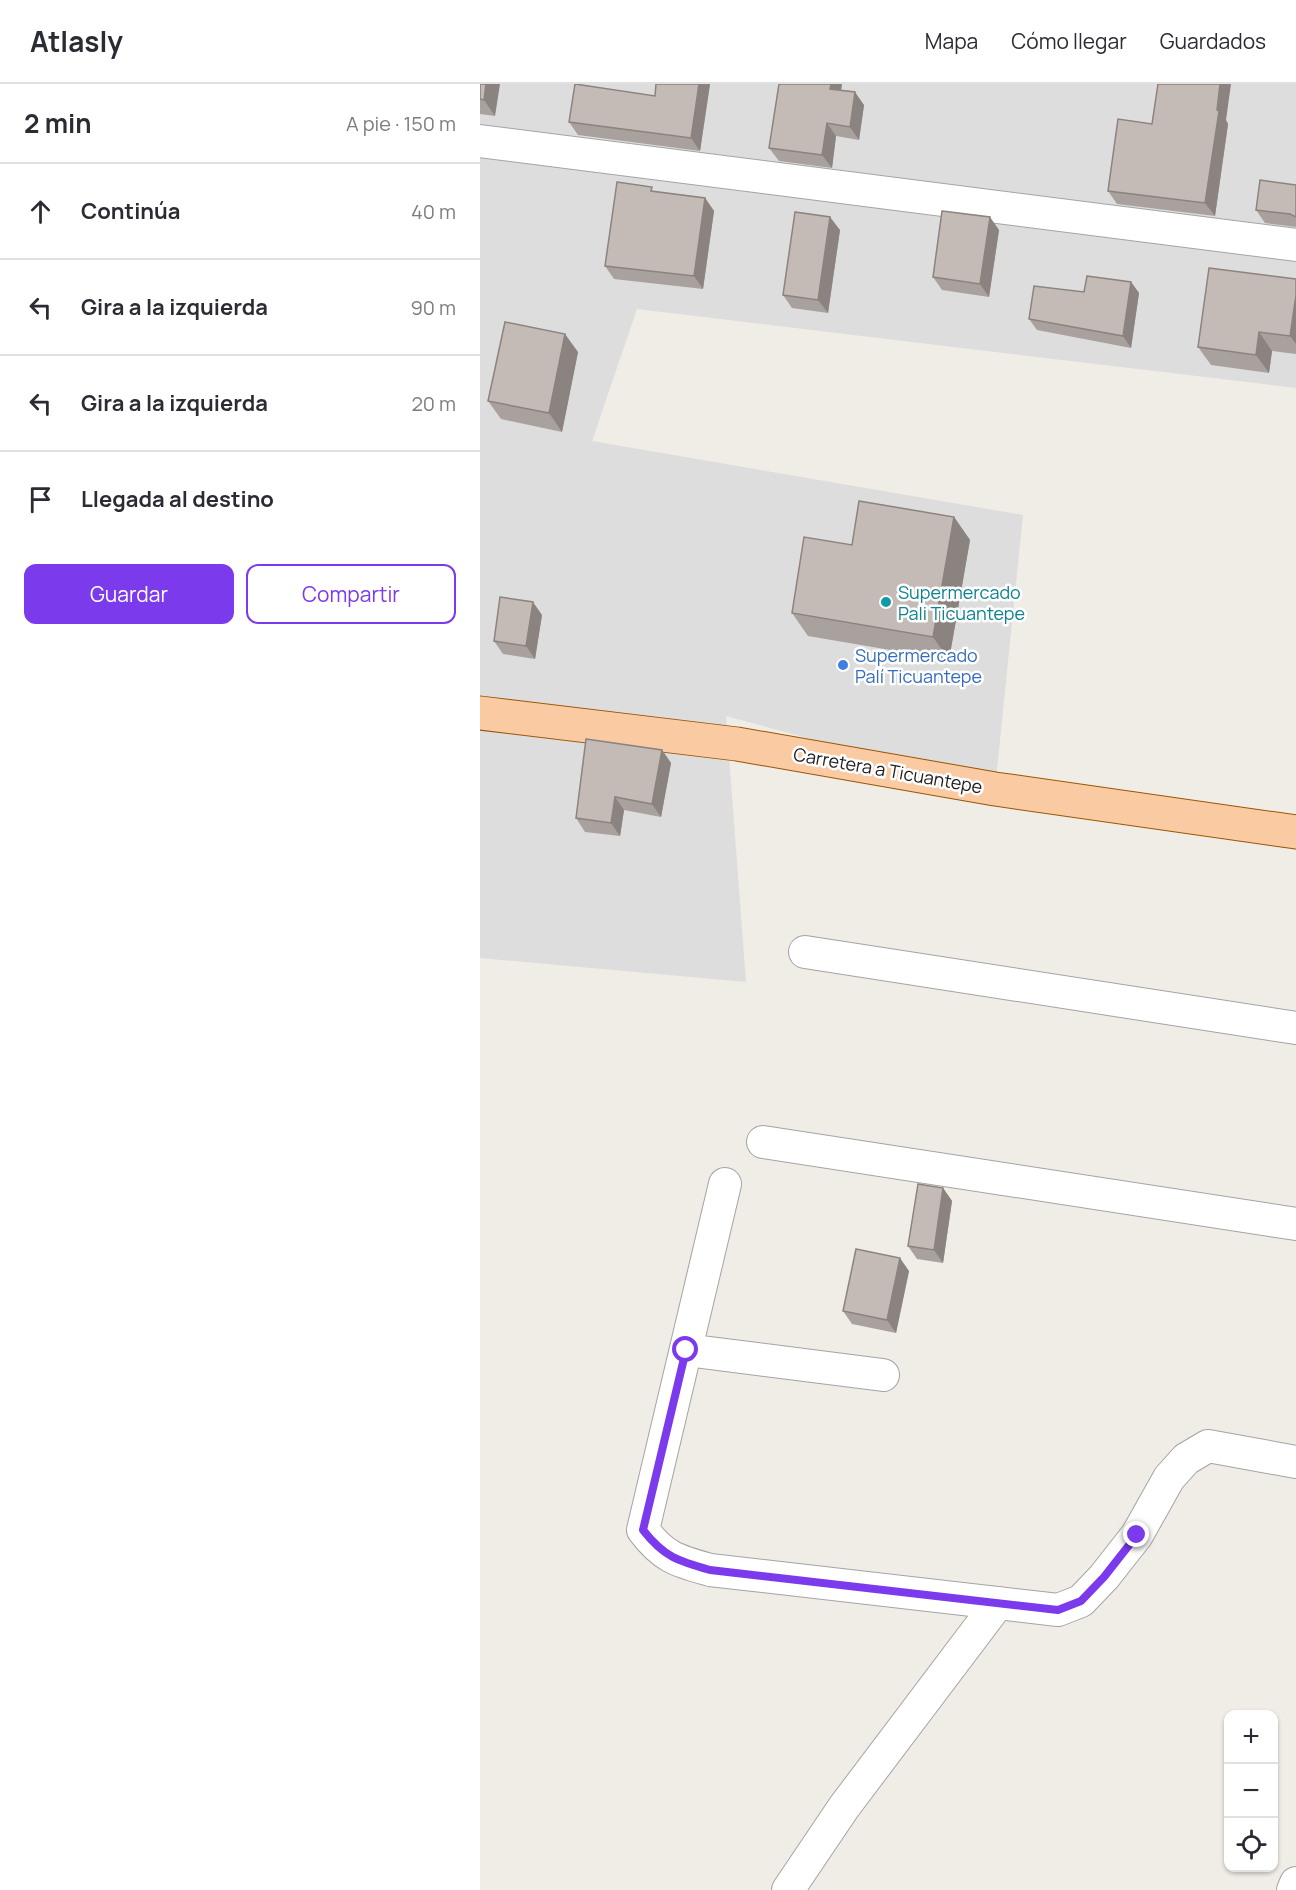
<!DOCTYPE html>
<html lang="es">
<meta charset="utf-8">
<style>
:root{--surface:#fff;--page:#f7f7f7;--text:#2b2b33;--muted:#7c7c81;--line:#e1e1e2;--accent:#7c3aed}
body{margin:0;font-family:Manrope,sans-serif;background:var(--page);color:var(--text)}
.controls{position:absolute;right:18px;bottom:18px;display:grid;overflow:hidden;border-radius:12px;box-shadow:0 2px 4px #0004}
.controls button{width:54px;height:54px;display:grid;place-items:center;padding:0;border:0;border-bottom:2px solid var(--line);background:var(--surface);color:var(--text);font:30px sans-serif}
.stop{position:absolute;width:18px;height:18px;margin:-14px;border:4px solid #7c3aed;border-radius:50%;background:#fff}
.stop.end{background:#7c3aed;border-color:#fff;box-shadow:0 2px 6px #0008}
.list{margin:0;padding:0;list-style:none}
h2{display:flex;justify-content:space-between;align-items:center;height:78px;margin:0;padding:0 24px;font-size:26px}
h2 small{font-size:20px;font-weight:400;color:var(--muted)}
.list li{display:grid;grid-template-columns:39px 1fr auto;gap:18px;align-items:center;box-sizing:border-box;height:96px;padding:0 24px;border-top:2px solid var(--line)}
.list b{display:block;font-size:22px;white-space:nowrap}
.list em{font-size:20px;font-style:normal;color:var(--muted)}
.actions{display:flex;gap:12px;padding:18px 24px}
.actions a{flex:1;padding:14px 0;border:2px solid var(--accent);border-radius:12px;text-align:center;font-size:21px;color:var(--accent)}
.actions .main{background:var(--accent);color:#fff}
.icon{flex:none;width:33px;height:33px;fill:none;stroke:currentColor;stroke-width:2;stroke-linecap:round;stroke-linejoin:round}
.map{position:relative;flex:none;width:816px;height:1806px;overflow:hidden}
header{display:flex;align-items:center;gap:36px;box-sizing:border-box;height:84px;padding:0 30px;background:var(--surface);border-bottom:2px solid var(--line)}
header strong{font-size:28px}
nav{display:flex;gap:33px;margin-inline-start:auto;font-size:21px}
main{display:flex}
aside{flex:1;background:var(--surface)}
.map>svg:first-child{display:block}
.residential{fill:#dedddd}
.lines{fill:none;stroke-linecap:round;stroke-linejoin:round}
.minor-casing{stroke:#a4a4a4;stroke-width:34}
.major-casing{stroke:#985603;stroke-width:35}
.minor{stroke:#fff;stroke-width:32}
.major{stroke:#facaa2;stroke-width:33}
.wall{fill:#a9a19d}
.shaded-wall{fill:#8a837f}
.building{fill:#c5bbb6;stroke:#8a837f;stroke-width:1.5}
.route{stroke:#7c3aed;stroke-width:8}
.culture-dot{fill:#0f9aa8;stroke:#fff;stroke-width:2}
.shop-dot{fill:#3f7fe0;stroke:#fff;stroke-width:2}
.labels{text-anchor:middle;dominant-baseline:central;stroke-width:5;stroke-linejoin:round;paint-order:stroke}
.culture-label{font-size:18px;fill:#0d838f;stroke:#fff;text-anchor:start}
.shop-label{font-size:18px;fill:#366cbe;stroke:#fff;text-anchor:start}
.street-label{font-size:18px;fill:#202020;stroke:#fff}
</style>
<header>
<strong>Atlasly</strong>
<nav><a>Mapa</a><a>Cómo llegar</a><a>Guardados</a></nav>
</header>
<main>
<aside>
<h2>2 min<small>A pie · 150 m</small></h2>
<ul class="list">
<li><svg class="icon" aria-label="ahead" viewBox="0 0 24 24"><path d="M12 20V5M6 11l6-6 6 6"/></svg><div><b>Continúa</b></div><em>40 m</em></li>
<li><svg class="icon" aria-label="left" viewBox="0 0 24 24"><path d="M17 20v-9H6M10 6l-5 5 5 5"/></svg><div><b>Gira a la izquierda</b></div><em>90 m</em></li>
<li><svg class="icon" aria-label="left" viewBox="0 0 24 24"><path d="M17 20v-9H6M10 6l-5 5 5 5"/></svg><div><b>Gira a la izquierda</b></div><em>20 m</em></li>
<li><svg class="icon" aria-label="arrive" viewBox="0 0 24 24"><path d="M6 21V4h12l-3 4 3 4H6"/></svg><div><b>Llegada al destino</b></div></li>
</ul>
<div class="actions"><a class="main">Guardar</a><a>Compartir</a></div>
</aside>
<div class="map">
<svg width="816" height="1806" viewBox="0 0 816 1806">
<rect width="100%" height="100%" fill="#f0ece6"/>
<path class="residential" d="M 0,0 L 816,0 L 816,304 L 157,225 L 112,357 L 543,431 L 515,705 L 246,632 L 266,898 L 0,874 Z"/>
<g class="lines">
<defs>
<g id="minor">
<path d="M 0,57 L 816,161"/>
<path d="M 325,868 L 816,944"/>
<path d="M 283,1058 L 816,1140"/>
<path d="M 245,1100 L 163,1446 C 184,1474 198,1477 230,1486 L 578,1526 L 601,1517 L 624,1493 L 657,1451 L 689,1394 L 706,1375 L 728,1362 L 816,1378"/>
<path d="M 206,1266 L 403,1291"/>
<path d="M 308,1806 L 364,1723 L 518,1519"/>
<path d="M 813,1806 L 816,1799"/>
</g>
<path id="major" d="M 0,629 L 257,660 L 515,705 L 816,748"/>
</defs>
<use href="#minor" class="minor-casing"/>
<use href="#major" class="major-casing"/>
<use href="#minor" class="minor"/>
<use href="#major" class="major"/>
</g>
<g class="wall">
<path d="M 0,0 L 15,32 L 0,30 Z"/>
<path d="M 176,0 L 230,0 L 220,67 L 98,51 L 89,38 L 175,12 Z"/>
<path d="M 299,0 L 362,0 L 361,6 L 384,21 L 379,56 L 356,52 L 352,84 L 299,77 L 289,64 Z"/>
<path d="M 746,36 L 748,40 L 735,132 L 637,120 L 628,107 L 672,40 Z"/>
<path d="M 816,101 L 816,143 L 785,139 L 776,126 Z"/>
<path d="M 225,114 L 234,127 L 223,205 L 134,195 L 125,182 Z"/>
<path d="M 360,146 L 348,229 L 312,224 L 303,211 Z"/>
<path d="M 519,146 L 509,213 L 462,206 L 453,193 Z"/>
<path d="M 816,195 L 816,270 L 792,267 L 789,289 L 731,281 L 718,263 Z"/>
<path d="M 651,198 L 659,209 L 651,264 L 557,246 L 549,235 L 604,208 Z"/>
<path d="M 98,268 L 82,348 L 21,335 L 8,317 Z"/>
<path d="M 474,433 L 490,456 L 469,576 L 328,552 L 312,529 L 372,461 Z"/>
<path d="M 62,531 L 55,575 L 23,570 L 14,557 Z"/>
<path d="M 182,666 L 191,679 L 181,733 L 144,726 L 140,752 L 105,748 L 96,734 Z"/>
<path d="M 463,1104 L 472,1117 L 463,1179 L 437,1175 L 428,1162 Z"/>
<path d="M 429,1187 L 416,1249 L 372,1240 L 363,1227 Z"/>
</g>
<g class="shaded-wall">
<path d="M 6,0 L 20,0 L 15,32 L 4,16 Z"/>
<path d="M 219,0 L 230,0 L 220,67 L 211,54 Z"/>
<path d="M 351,0 L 362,0 L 359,18 L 350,5 Z"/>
<path d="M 740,0 L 751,0 L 746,36 L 748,40 L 735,132 L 725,119 Z"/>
<path d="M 375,8 L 384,21 L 379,56 L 370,43 Z"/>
<path d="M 347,39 L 356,52 L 352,84 L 342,71 Z"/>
<path d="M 225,114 L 234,127 L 223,205 L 214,192 Z"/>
<path d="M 350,133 L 360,146 L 348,229 L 338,216 Z"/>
<path d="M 510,133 L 519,146 L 509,213 L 500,200 Z"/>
<path d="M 651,198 L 659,209 L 651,264 L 643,252 Z"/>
<path d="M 816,211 L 816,260 L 810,252 Z"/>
<path d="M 779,248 L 792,267 L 789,289 L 776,271 Z"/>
<path d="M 85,250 L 98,268 L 82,348 L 69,329 Z"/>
<path d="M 474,433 L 490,456 L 469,576 L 453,553 Z"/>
<path d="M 53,518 L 62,531 L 55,575 L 46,562 Z"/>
<path d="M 182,666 L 191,679 L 181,733 L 172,720 Z"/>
<path d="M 135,713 L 144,726 L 140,752 L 131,739 Z"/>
<path d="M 463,1104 L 472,1117 L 463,1179 L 454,1166 Z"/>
<path d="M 420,1174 L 429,1187 L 416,1249 L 407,1236 Z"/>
</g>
<g class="building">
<path d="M 0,0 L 6,0 L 4,16 L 0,15 Z"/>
<path d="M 95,0 L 175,12 L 176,0 L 219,0 L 211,54 L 89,38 Z"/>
<path d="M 299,0 L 351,0 L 350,5 L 375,8 L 370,43 L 347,39 L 342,71 L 289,64 Z"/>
<path d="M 678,0 L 740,0 L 737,26 L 739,27 L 725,119 L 628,107 L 638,35 L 672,40 Z"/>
<path d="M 780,96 L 816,101 L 816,133 L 810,130 L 776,126 Z"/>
<path d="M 137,98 L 172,103 L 171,107 L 225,114 L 214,192 L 125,182 Z"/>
<path d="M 462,127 L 510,133 L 500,200 L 453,193 Z"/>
<path d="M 315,128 L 350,133 L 338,216 L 303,211 Z"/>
<path d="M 729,184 L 816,195 L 816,211 L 810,252 L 779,248 L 776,271 L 718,263 Z"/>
<path d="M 607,192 L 651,198 L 643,252 L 549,235 L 554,202 L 604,208 Z"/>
<path d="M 25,238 L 85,250 L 69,329 L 8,317 Z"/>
<path d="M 379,417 L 474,433 L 453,553 L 312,529 L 324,453 L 372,461 Z"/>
<path d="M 20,513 L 53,518 L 46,562 L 14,557 Z"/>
<path d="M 106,655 L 182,666 L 172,720 L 135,713 L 131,739 L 96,734 Z"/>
<path d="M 438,1100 L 463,1104 L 454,1166 L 428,1162 Z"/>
<path d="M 376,1165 L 420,1174 L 407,1236 L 363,1227 Z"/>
</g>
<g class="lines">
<path class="route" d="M 206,1266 L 163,1446 C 184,1473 198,1477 230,1486 L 578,1526 L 601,1517 L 624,1493 L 657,1451"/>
</g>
<circle class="culture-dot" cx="406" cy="518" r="6"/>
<circle class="shop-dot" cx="363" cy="581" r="6"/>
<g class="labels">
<g class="culture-label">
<text x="418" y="508">Supermercado<tspan x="418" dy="21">Pali Ticuantepe</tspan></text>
</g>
<g class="shop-label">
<text x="375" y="571">Supermercado<tspan x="375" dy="21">Palí Ticuantepe</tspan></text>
</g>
<g class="street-label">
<text transform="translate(408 686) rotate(10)">Carretera a Ticuantepe</text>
</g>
</g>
</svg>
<div class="controls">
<button>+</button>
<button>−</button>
<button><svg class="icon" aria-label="locate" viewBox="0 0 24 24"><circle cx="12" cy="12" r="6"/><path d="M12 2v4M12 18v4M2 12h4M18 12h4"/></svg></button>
</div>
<div class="stop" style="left:206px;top:1266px"></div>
<div class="stop end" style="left:657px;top:1451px"></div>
</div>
</main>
